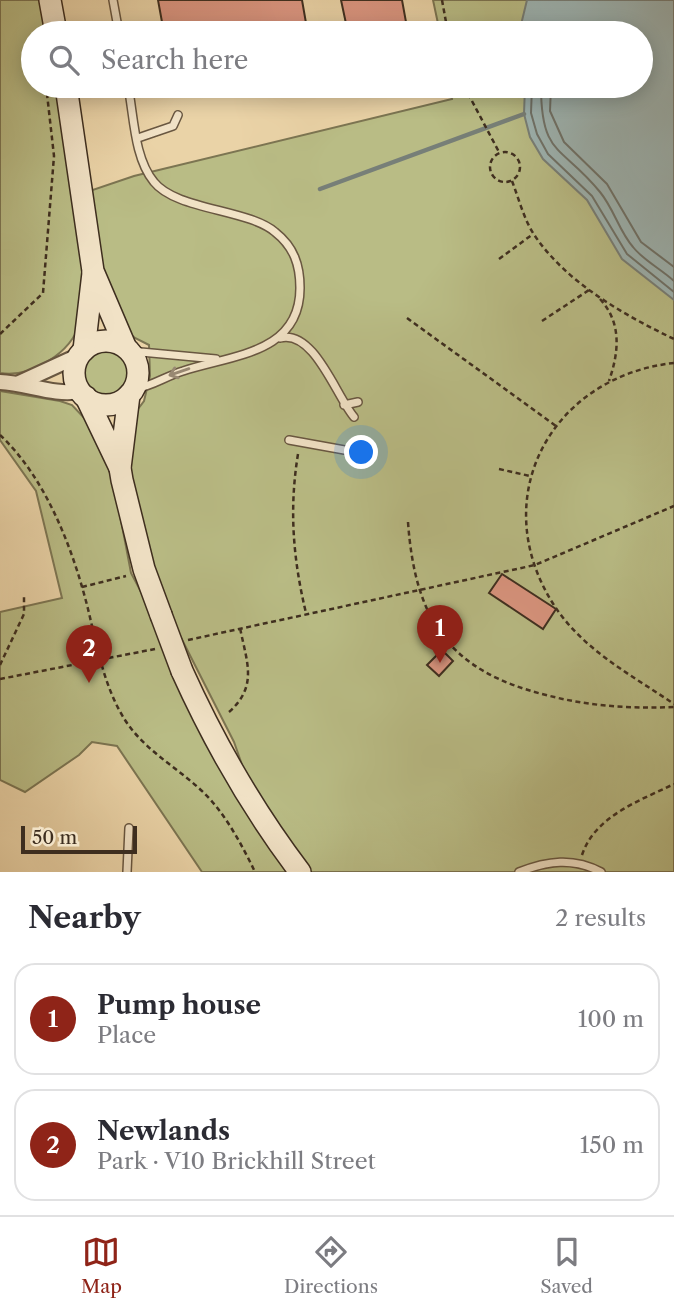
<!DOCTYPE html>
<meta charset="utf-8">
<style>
:root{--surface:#fff;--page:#f2f2f3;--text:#2b2b33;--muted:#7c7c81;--line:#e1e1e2;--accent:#8f2418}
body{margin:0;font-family:"Libre Caslon Text",serif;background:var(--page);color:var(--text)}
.scale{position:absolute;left:21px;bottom:18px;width:116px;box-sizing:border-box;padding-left:7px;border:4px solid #3e2e1f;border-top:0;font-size:19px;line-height:24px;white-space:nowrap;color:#3e2e1f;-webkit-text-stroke:5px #f1e2c6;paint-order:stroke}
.you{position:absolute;left:362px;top:453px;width:24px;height:24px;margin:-18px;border:5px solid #fff;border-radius:50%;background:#1a73e8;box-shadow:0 0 0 10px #1a73e833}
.badge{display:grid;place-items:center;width:46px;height:46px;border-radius:50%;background:var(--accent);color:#fff;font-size:23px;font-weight:700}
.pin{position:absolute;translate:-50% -58px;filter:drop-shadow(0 2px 4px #0008)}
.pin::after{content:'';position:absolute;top:37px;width:24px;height:21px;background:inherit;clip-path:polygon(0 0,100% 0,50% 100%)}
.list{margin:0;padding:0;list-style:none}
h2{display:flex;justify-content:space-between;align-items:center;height:91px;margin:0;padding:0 28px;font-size:30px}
h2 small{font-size:23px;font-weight:400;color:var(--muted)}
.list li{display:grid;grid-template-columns:46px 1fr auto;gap:21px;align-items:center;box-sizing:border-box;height:112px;margin:0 14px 14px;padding:0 14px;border:2px solid var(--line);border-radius:21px}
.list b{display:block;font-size:26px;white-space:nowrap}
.list p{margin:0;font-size:23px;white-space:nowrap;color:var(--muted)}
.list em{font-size:23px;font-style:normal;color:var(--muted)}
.icon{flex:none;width:38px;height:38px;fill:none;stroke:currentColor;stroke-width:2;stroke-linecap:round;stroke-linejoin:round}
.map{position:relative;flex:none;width:674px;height:872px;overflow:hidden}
.search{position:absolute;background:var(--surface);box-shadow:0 4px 18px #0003;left:21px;right:21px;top:21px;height:77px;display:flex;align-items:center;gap:18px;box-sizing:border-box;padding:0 24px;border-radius:38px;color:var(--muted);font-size:26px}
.sheet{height:343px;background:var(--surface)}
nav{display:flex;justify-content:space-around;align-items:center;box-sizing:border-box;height:98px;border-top:2px solid var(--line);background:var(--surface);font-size:19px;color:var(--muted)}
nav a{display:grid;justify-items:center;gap:4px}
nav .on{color:var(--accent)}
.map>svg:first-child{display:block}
.green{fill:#b9bc85;stroke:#7c7552;stroke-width:2}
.water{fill:#9db5b4;stroke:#777f78;stroke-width:2}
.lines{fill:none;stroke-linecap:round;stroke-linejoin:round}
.shore{stroke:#6e726a;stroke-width:2}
.stream{stroke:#777f78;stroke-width:4.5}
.building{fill:#dc9681;stroke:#3e2e1f;stroke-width:2}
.lane-casing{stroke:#695741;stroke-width:10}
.street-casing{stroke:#695741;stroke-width:18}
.secondary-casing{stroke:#3e2e1f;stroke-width:24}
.path{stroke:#3e2e1f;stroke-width:2.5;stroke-dasharray:5 3.5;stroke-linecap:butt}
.lane{stroke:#f1e2c6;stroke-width:7}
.street{stroke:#f1e2c6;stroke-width:14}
.secondary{stroke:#f1e2c6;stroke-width:21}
.secondary-bridge-casing{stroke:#3e2e1f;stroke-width:24;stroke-linecap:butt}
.secondary-bridge{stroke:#f1e2c6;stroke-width:21}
.oneway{stroke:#988872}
</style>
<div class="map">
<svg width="674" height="872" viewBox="0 0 674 872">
<rect width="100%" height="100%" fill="#ead3a7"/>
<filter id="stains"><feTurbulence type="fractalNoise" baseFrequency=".00286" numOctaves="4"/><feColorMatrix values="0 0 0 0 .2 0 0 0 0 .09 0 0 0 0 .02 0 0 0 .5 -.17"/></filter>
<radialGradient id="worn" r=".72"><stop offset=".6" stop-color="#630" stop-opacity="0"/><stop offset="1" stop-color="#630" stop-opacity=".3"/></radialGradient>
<g class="green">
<path d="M 0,0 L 50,0 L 56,33 L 33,33 L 33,86 L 66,86 L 84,193 L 134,176 L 452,99 L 450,86 L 641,86 L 641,33 L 440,33 L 433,0 L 674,0 L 674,872 L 310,872 L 247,779 L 234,742 L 168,612 L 135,509 L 129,464 L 135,413 L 144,401 L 150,376 L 149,345 L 135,338 L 84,295 C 82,304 82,314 80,323 C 71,353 31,378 0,373 Z"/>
<circle cx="106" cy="373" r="22"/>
<path d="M 0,391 L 60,401 L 72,405 L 88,422 L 112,473 L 131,573 L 289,872 L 202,872 L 117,746 L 92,742 L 79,755 L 25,792 L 0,780 L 0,612 L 62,598 L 36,491 L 0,440 Z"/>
</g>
<path class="water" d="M 527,0 L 674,0 L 674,300 L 622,259 L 587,200 L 543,159 L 530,137 L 524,114 L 525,86 L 641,86 L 641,33 L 519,33 Z"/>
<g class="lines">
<g class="shore">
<path d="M 532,86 L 531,113 L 537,134 L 548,154 L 592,196 L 627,254 L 674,292"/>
<path d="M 541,86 C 541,157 562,145 600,192 C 614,209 619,231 633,247 C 643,260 661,269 674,281"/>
<path d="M 551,86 L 550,111 L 564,142 L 607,184 L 641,242 L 674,267"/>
</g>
<path class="stream" d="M 320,189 L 524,114"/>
</g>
<g class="building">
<path d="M 158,0 L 302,0 L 306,23 L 244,33 L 164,33 Z"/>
<path d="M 341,0 L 402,0 L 408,33 L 348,33 Z"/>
<path d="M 502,574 L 556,609 L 543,629 L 489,593 Z"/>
<path d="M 442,650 L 453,661 L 439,676 L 427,665 Z"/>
</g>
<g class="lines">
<defs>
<g id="lane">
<path d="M 113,0 L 119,33"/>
<path d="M 128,86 C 134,116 134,158 154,182 C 176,210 248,209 275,232 C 294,247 300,265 300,288 C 300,354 231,355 183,371 C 166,376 151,387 134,389"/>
<path d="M 138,138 L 173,126 L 178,115"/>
<path d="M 280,338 C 314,329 336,396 354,417"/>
<path d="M 130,351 L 216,359"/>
<path d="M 344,405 L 358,402"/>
<path d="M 289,440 L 350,451"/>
<path d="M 127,872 L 129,828"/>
<path d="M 519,872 C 547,861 573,857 601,872"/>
</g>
<g id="street">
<path d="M 0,382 C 27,383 54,396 80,391"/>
<path d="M 19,383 L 80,355"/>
</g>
<g id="secondary">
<path d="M 50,0 L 56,33"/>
<path d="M 66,86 L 93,271 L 125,346"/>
<circle cx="106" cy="373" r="32"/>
<path d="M 84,350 L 93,273"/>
<path d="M 129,395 L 120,468 L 122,480 L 144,569 L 161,615"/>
<path d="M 86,397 L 120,468"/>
<path d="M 182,671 C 214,742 253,810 300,872"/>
</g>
</defs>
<use href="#lane" class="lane-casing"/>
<use href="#street" class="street-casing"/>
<use href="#secondary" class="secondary-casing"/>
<g class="path">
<path d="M 442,0 L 448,33"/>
<path d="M 464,86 L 499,152"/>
<circle cx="505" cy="167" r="15"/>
<path d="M 512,181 C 519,199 524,220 535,236 C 567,283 624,315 674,339"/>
<path d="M 499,259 L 533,234"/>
<path d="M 600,299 C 622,323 619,352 609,381"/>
<path d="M 407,318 L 556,426"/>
<path d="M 542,321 L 589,290"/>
<path d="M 0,334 L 43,293 L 54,156 L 47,94"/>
<path d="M 674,363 C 553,376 486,495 552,602 C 581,649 630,674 674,704"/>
<path d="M 0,435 C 46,478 73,549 88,609 C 97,646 104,687 125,720 C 145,751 177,767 203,792 C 225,813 242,845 255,872"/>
<path d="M 298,454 C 289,509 293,559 306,613"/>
<path d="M 499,469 L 530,476"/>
<path d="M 408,522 C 415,620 449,671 546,695 C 588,706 630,709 674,707"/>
<path d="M 82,587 L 126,576"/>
<path d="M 188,640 L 535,565 L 674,506"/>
<path d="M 0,665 L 24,614 L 24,595"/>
<path d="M 0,679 L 155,649"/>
<path d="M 229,712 C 258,686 247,663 240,628"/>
<path d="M 582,855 C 595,816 639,801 674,784"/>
</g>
<use href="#lane" class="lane"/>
<use href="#street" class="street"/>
<use href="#secondary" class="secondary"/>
<defs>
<path id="secondary-bridge" d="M 161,615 L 182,671"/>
</defs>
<use href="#secondary-bridge" class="secondary-bridge-casing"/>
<use href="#secondary-bridge" class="secondary-bridge"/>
</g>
<defs><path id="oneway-shaft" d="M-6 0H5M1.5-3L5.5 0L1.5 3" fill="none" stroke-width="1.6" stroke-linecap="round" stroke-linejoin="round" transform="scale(1.75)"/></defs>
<use class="oneway" href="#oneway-shaft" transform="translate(179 372) rotate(161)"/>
<rect width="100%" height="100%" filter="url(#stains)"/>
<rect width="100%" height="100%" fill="url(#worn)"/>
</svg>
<div class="scale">50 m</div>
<div class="you"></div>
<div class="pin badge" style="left:440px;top:663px">1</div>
<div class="pin badge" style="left:89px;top:683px">2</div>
<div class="search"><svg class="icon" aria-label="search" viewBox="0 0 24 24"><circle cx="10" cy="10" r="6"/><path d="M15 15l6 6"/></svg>Search here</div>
</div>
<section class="sheet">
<h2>Nearby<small>2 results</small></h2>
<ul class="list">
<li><span class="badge">1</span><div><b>Pump house</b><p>Place</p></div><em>100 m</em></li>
<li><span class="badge">2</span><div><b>Newlands</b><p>Park · V10 Brickhill Street</p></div><em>150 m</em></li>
</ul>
</section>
<nav>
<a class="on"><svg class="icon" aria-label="map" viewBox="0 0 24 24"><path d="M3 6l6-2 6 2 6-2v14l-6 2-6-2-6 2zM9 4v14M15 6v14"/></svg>Map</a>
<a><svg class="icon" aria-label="directions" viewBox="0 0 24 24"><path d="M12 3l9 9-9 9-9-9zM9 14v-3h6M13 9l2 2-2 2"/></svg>Directions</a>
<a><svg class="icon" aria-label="saved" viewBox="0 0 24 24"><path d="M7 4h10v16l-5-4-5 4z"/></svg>Saved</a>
</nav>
